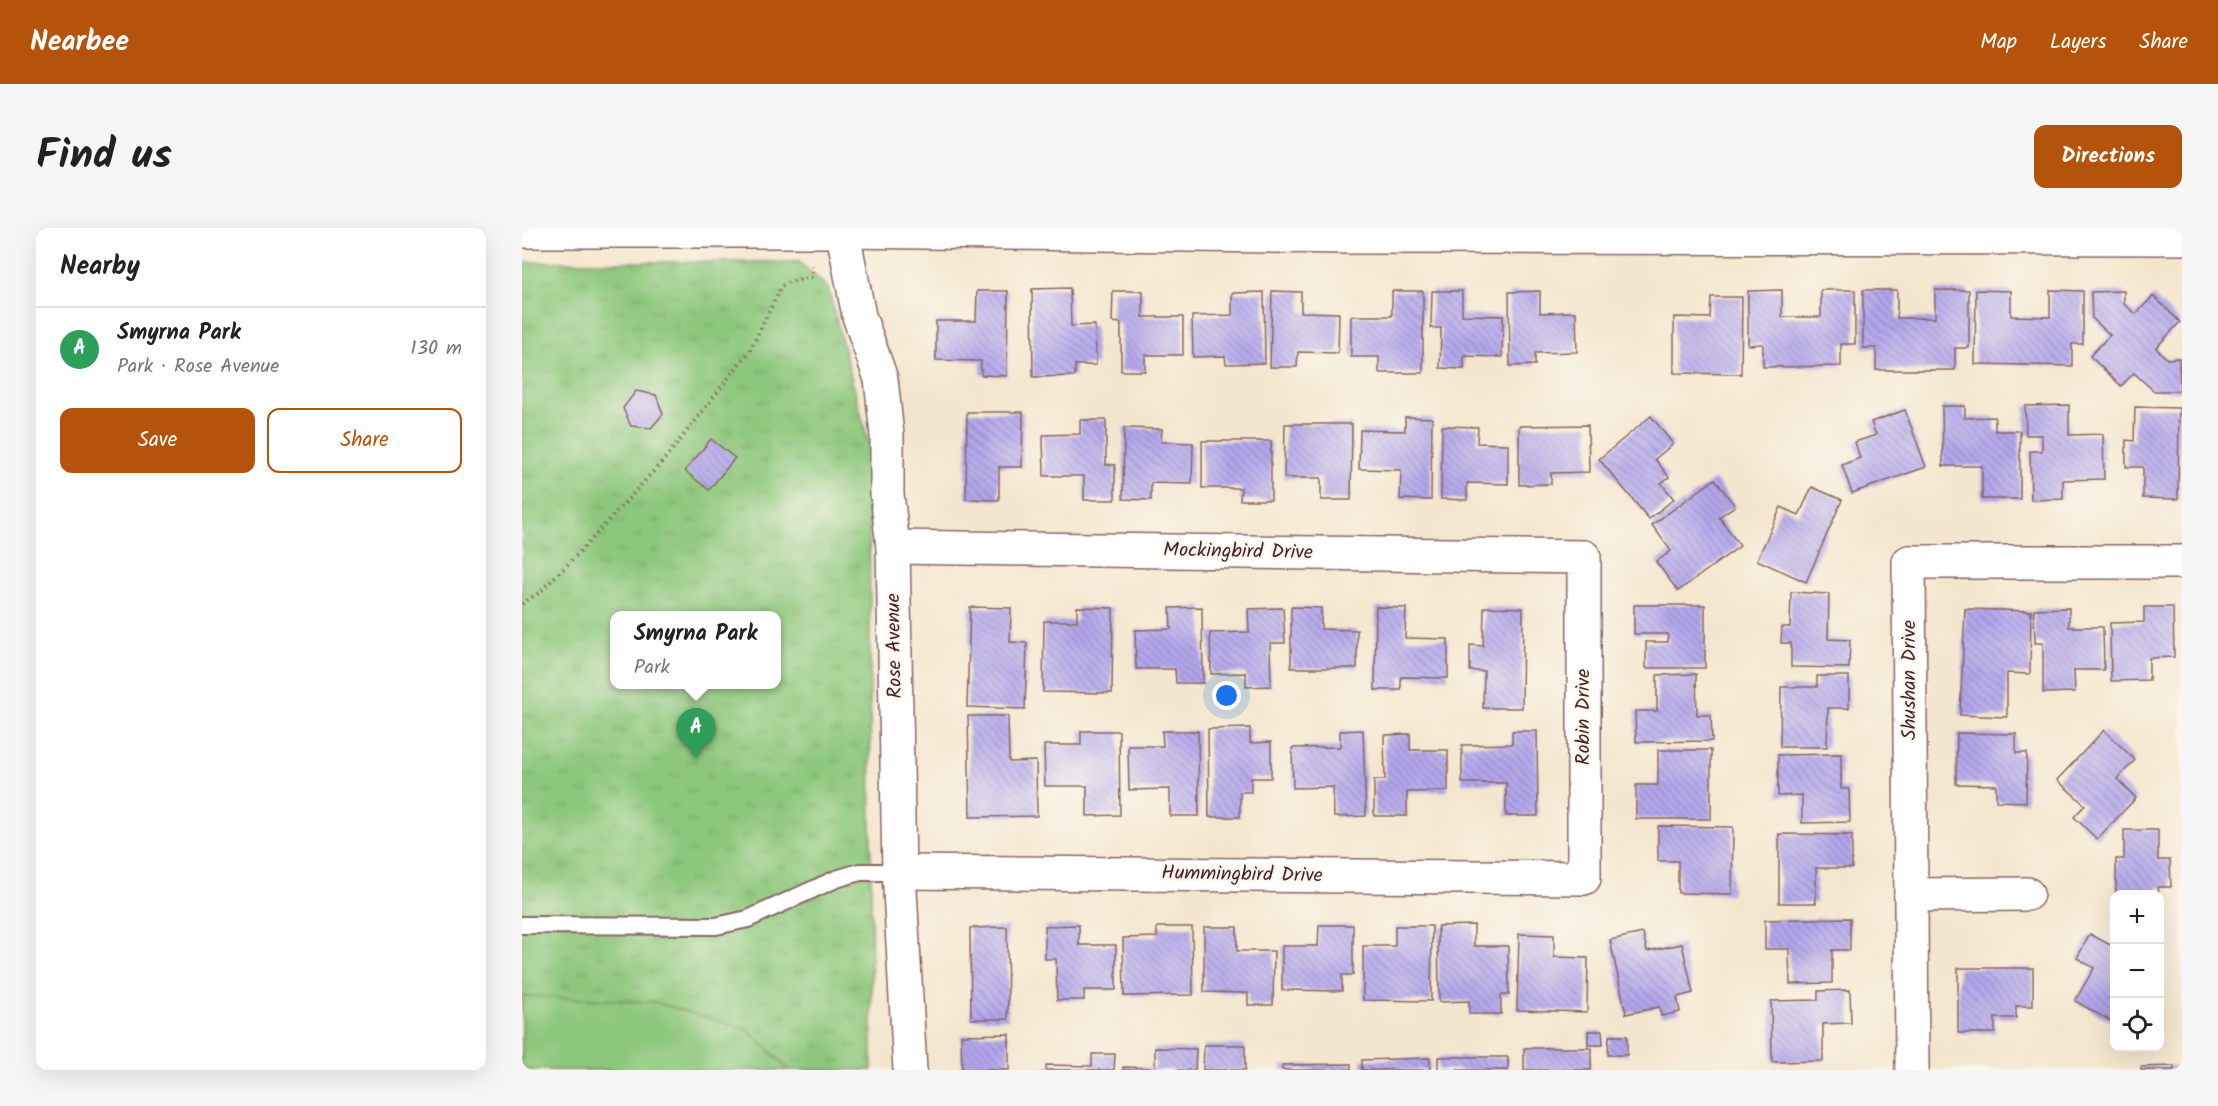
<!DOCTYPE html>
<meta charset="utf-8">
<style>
:root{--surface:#fff;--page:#f6f6f6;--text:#222;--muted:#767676;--line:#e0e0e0;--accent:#b45309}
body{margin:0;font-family:Kalam,sans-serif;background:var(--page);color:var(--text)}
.controls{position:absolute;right:18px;bottom:18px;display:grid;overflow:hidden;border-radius:12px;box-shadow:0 6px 24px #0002}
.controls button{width:54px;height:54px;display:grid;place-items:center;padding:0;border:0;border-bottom:2px solid var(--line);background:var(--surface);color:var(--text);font:30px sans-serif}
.you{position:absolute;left:705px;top:468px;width:21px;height:21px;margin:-15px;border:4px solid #fff;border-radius:50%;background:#1a73e8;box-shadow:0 0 0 9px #1a73e833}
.badge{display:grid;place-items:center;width:39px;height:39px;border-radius:50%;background:var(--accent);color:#fff;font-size:20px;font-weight:700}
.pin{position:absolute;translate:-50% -50px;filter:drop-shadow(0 2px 3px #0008)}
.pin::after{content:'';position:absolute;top:32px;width:21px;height:18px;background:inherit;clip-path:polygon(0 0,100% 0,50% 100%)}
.popup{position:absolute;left:88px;top:383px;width:171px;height:78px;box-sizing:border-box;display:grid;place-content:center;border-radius:12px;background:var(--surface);filter:drop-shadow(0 2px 4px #0005);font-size:20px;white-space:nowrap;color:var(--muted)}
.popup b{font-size:22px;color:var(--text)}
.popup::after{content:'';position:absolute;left:50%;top:100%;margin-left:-12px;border:12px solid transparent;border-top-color:var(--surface)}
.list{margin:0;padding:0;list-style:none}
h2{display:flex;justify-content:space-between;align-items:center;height:78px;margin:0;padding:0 24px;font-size:26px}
h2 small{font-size:20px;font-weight:400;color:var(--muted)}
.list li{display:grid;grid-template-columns:39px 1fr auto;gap:18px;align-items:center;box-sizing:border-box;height:84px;padding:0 24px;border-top:2px solid var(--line)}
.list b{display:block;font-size:22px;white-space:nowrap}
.list p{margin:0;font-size:20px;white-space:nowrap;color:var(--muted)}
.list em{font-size:20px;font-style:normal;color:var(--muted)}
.actions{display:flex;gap:12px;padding:18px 24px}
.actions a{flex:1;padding:14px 0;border:2px solid var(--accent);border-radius:12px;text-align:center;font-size:21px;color:var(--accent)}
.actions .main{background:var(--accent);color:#fff}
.icon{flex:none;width:33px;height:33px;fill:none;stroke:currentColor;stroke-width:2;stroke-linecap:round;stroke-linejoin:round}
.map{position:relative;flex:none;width:1660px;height:842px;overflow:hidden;border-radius:12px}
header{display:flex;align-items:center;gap:36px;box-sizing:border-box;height:84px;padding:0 30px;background:var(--accent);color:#fff}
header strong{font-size:28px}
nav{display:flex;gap:33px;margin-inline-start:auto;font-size:21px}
.intro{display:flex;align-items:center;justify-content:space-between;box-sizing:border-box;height:144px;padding:0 36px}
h1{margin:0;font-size:42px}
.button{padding:15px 27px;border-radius:12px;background:var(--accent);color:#fff;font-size:21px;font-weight:700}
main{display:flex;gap:36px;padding:0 36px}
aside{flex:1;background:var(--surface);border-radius:12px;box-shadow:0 6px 24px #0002}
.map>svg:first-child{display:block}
.park{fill:url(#park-tufts);stroke:#6c7353;stroke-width:1.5;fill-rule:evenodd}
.pitch{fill:#8dc77b;stroke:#6c7353;stroke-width:1.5}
.building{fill:url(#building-back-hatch)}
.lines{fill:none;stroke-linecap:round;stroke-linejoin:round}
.service-casing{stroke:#866564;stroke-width:20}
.minor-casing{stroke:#866564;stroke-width:36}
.path{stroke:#866564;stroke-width:4;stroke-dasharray:1.5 4.5;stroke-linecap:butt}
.service{stroke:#fff;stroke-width:16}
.minor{stroke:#fff;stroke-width:33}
.labels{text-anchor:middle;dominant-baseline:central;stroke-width:5;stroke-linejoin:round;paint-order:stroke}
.street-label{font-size:20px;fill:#4a1f2b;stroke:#fbf7ec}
</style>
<header>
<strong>Nearbee</strong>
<nav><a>Map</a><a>Layers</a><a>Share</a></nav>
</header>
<div class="intro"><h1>Find us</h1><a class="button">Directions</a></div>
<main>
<aside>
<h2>Nearby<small></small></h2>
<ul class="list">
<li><span class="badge" style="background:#2e9e5b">A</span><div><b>Smyrna Park</b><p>Park · Rose Avenue</p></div><em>130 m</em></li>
</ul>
<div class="actions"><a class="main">Save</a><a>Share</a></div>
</aside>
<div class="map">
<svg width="1660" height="842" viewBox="0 0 1660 842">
<defs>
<pattern id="park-tufts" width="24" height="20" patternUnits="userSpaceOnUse" patternTransform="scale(1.5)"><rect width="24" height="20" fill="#8dc77b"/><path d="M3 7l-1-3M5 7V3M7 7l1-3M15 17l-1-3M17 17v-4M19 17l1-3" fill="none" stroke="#7baa6a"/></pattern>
<pattern id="building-back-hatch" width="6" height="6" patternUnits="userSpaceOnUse" patternTransform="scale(1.5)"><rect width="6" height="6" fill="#b3a7ec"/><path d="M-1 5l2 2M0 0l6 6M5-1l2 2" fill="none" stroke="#9487bf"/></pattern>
</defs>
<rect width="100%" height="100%" fill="#fbf7ec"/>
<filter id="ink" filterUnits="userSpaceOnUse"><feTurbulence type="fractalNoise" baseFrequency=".0167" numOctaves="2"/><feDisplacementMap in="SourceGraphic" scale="12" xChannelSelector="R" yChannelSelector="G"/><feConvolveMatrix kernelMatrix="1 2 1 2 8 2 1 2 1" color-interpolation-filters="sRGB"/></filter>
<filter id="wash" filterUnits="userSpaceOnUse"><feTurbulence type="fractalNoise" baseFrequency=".008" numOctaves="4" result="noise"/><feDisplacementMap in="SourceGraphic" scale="24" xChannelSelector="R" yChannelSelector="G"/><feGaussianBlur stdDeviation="1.35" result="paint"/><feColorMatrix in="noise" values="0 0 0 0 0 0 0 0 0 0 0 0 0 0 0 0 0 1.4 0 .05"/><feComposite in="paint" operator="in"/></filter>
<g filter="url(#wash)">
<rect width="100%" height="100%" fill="#f4e6ce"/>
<path class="park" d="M 0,34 L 277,34 L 306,60 L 347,217 L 350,842 L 0,842 ZM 93,388 L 255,388 L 255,456 L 93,456 Z"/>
<path class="pitch" d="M 0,768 L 131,774 L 225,801 L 267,842 L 0,842 Z"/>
<g id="blocks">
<g class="building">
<path d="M 548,60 L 549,98 L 573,97 L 574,137 L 553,137 L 553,148 L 511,149 L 510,61 Z"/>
<path d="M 1260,62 L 1260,89 L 1299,89 L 1299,62 L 1333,62 L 1333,116 L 1319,116 L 1319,138 L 1241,139 L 1241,116 L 1226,117 L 1226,63 Z"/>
<path d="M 1341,62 L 1375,62 L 1375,90 L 1413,90 L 1413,62 L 1447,62 L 1447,120 L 1433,120 L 1433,142 L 1354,142 L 1354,120 L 1341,120 Z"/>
<path d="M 1454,62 L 1489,63 L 1489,88 L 1528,89 L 1528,62 L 1561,63 L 1561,116 L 1550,116 L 1550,138 L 1453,136 Z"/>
<path d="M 455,63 L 486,63 L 485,148 L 459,147 L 459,133 L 414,132 L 414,93 L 454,93 Z"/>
<path d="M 591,63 L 621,63 L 621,89 L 661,89 L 661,127 L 623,127 L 623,143 L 599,143 L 599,95 L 590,94 Z"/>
<path d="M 750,63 L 779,64 L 779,84 L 817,85 L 816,125 L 776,124 L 775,139 L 748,139 Z"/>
<path d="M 870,63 L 901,63 L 901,145 L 857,145 L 857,129 L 829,129 L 829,88 L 870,88 Z"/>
<path d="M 910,63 L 940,63 L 940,87 L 981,88 L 980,129 L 942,128 L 942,141 L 918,140 L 919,100 L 909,100 Z"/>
<path d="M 1018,63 L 1018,85 L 1054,84 L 1055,124 L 1013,125 L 1013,137 L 988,138 L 987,64 Z"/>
<path d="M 1602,63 L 1602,76 L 1614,86 L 1631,68 L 1658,94 L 1634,120 L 1645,131 L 1657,130 L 1658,163 L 1632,163 L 1612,145 L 1599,158 L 1568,128 L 1588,107 L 1570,90 L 1569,64 Z"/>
<path d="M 742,64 L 743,135 L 704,136 L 703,128 L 671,129 L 670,88 L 710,87 L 710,65 Z"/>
<path d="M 1189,69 L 1220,69 L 1219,146 L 1152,145 L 1152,89 L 1188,90 Z"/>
<path d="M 114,163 L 134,167 L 141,186 L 129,200 L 109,198 L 101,180 Z"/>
<path d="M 1547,177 L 1547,207 L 1581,206 L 1582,251 L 1541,252 L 1541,271 L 1509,272 L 1508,223 L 1520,223 L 1520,207 L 1504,207 L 1503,178 Z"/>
<path d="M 1420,178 L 1443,178 L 1443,190 L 1473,189 L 1473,203 L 1498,203 L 1498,271 L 1460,271 L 1460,238 L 1421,238 Z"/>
<path d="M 1613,179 L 1657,180 L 1656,271 L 1621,270 L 1621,239 L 1604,239 L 1604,212 L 1612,213 Z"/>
<path d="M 1383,182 L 1404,239 L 1330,265 L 1320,237 L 1338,230 L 1333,214 L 1354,207 L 1349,194 Z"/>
<path d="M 445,184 L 501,184 L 500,239 L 477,239 L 477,272 L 444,271 Z"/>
<path d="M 1129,188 L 1151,216 L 1133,231 L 1147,249 L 1139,255 L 1152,271 L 1127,291 L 1077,231 Z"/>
<path d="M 883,189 L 910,190 L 909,272 L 878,271 L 879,242 L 837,241 L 838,202 L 883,203 Z"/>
<path d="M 558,192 L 584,192 L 584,237 L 593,237 L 593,272 L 562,272 L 562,248 L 522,248 L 521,207 L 558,206 Z"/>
<path d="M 763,196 L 830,196 L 829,272 L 799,272 L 799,250 L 762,250 Z"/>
<path d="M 1066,197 L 1067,244 L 1029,245 L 1029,256 L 997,257 L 997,198 Z"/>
<path d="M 920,198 L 956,199 L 955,215 L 986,216 L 986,256 L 945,255 L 945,272 L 919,271 Z"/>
<path d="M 602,200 L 640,201 L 639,214 L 671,215 L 670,256 L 629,255 L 629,272 L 601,271 Z"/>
<path d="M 189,211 L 213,230 L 187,262 L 163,243 Z"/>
<path d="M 680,213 L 749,213 L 749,272 L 718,272 L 719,260 L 680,260 Z"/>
<path d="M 1193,251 L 1213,278 L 1197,289 L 1218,318 L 1156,363 L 1134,334 L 1149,323 L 1130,297 Z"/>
<path d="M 1290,259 L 1320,272 L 1284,354 L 1235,332 L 1259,279 L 1277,287 Z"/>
<path d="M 1269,364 L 1307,366 L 1306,411 L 1328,412 L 1327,440 L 1269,439 L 1269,415 L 1259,415 L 1260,399 L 1268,399 Z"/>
<path d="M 1112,377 L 1183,377 L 1183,440 L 1124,440 L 1124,414 L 1146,414 L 1146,406 L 1112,406 Z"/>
<path d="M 448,379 L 489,380 L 488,414 L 505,415 L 503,481 L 445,479 Z"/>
<path d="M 555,379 L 591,380 L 590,465 L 521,464 L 522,393 L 555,393 Z"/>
<path d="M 680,379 L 681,455 L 654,455 L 653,441 L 614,441 L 613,402 L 649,401 L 648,380 Z"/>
<path d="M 769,379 L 799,380 L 799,401 L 835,402 L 835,440 L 769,440 Z"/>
<path d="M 854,379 L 884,380 L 883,410 L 926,411 L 926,450 L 879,449 L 879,462 L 853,462 Z"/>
<path d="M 962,379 L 1001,380 L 1000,480 L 961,480 L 962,443 L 948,443 L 948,417 L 961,418 Z"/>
<path d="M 1622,379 L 1651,379 L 1652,429 L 1627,430 L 1627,452 L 1589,453 L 1588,395 L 1622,394 Z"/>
<path d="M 761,380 L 763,415 L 748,415 L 749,458 L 724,459 L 724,445 L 689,446 L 688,405 L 727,404 L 726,381 Z"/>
<path d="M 1547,380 L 1547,399 L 1581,399 L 1582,442 L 1552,442 L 1553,464 L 1521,465 L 1521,415 L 1513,415 L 1512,381 Z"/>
<path d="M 1443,381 L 1509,383 L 1508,446 L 1485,445 L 1485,489 L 1438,487 Z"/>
<path d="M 1174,446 L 1175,487 L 1189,487 L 1190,513 L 1114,514 L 1113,483 L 1135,483 L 1135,447 Z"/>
<path d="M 1295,448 L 1327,448 L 1327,480 L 1306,480 L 1305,519 L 1258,519 L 1259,459 L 1295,459 Z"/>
<path d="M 446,488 L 486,488 L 487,534 L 514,533 L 515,588 L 448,589 Z"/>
<path d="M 728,500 L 728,515 L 749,514 L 749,550 L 729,550 L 729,564 L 718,564 L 718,589 L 687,589 L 686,501 Z"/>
<path d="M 841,502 L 844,588 L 812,589 L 811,559 L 771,560 L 770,520 L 818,519 L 818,503 Z"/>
<path d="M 1582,502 L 1613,532 L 1595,551 L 1614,570 L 1575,611 L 1552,589 L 1563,577 L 1535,552 Z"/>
<path d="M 559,503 L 597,503 L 598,587 L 565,588 L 565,558 L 523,558 L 522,517 L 559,517 Z"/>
<path d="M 640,503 L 676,503 L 677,588 L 648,588 L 648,561 L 607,562 L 606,518 L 641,518 Z"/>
<path d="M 990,503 L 1015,503 L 1016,588 L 984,588 L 984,555 L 940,555 L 940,517 L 990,516 Z"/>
<path d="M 1435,505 L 1494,506 L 1494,525 L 1505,525 L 1504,574 L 1474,573 L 1474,557 L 1434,556 Z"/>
<path d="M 888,506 L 888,522 L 926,522 L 926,563 L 885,564 L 885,588 L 852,588 L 852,552 L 863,552 L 862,507 Z"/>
<path d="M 1136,522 L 1189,522 L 1189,591 L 1114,591 L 1114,557 L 1136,557 Z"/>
<path d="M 1319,526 L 1319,561 L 1327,561 L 1328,594 L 1280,595 L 1280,567 L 1256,568 L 1256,527 Z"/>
<path d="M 1136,598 L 1211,599 L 1210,666 L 1156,665 L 1156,633 L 1136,633 Z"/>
<path d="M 1602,602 L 1636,602 L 1636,632 L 1648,632 L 1649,659 L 1636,659 L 1637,666 L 1594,666 L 1594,631 L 1602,631 Z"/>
<path d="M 1257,606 L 1330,607 L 1330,640 L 1294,640 L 1294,675 L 1257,675 Z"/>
<path d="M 1328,690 L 1328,722 L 1310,722 L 1310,755 L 1268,756 L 1267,721 L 1243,721 L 1243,692 Z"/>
<path d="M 557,697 L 557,717 L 594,717 L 594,762 L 562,762 L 562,772 L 535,772 L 534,731 L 523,731 L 523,698 Z"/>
<path d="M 797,697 L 831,697 L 831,747 L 820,747 L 820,763 L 760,762 L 760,718 L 796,718 Z"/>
<path d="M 952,697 L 952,718 L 986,718 L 987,767 L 979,767 L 979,786 L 947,786 L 947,773 L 917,774 L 916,698 Z"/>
<path d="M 873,698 L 910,698 L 909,773 L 841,772 L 841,718 L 873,718 Z"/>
<path d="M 485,699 L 486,791 L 449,791 L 448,700 Z"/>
<path d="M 635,699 L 670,699 L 671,767 L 602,768 L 601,710 L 635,709 Z"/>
<path d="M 682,699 L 715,699 L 715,723 L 752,723 L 751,777 L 726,777 L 726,765 L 682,764 Z"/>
<path d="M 1121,705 L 1125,723 L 1160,716 L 1171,765 L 1155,769 L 1158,784 L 1139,788 L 1137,779 L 1104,786 L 1088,712 Z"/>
<path d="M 997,706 L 1032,707 L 1032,729 L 1066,730 L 1065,784 L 995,782 Z"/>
<path d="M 1568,706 L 1592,719 L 1592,795 L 1553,773 L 1572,740 L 1555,730 Z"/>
<path d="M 1436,740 L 1511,740 L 1511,778 L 1494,778 L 1494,790 L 1473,790 L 1473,805 L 1436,805 Z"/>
<path d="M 1328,762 L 1329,795 L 1301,796 L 1301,833 L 1250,834 L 1249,773 L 1296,772 L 1296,763 Z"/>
<path d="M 1066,803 L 1080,803 L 1081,817 L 1066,817 Z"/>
<path d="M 487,806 L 487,842 L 440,842 L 439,807 Z"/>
<path d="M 1087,808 L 1105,808 L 1105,827 L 1086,827 Z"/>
<path d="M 682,817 L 723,817 L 723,842 L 681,842 Z"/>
<path d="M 633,820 L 674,821 L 673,842 L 601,842 L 601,839 L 633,840 Z"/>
<rect x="1002" y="820" width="67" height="22"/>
<path d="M 570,826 L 593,826 L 592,842 L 524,842 L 524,837 L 570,838 Z"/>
<rect x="916" y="829" width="70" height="13"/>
<path d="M 908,830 L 908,842 L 840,842 L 840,832 Z"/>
<path d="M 829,836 L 829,842 L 760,842 L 760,837 Z"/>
<path d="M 1652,838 L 1652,842 L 1619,842 L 1619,839 Z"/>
</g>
</g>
</g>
<g filter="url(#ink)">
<use href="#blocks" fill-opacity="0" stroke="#866564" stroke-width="1.5"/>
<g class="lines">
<defs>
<path id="service" d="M 0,697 L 194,698 L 226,691 L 314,651 L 338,644 L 377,644"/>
<g id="minor">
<path d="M 320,0 L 337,88 L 359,151 L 365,207 L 365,266 L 371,319 L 377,644 L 388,842"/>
<path d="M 0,3 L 321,3 L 834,9 L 1660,10"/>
<path d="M 371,319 L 1062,329 L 1062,650 L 377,644"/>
<path d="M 1389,667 L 1505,666"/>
<path d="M 1390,842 L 1387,334 L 1660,334"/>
</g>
</defs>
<use href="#service" class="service-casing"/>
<use href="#minor" class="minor-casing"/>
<path class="path" d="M 0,376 L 18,364 L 57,325 L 148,225 L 228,122 L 259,59 L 267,54 L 290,49 L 290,34"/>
<use href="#service" class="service"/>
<use href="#minor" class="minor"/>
</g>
</g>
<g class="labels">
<g class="street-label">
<text transform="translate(716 324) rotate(1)">Mockingbird Drive</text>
<text transform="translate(373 418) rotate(-91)">Rose Avenue</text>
<text transform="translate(1388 452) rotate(-90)">Shushan Drive</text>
<text transform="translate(1062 489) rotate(-90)">Robin Drive</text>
<text transform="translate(720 647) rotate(1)">Hummingbird Drive</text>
</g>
</g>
</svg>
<div class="controls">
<button>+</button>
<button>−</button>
<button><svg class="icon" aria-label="locate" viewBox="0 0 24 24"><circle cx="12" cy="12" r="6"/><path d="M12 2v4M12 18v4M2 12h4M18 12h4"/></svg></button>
</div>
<div class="you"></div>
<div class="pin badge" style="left:174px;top:530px;background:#2e9e5b">A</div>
<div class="popup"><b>Smyrna Park</b>Park</div>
</div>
</main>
